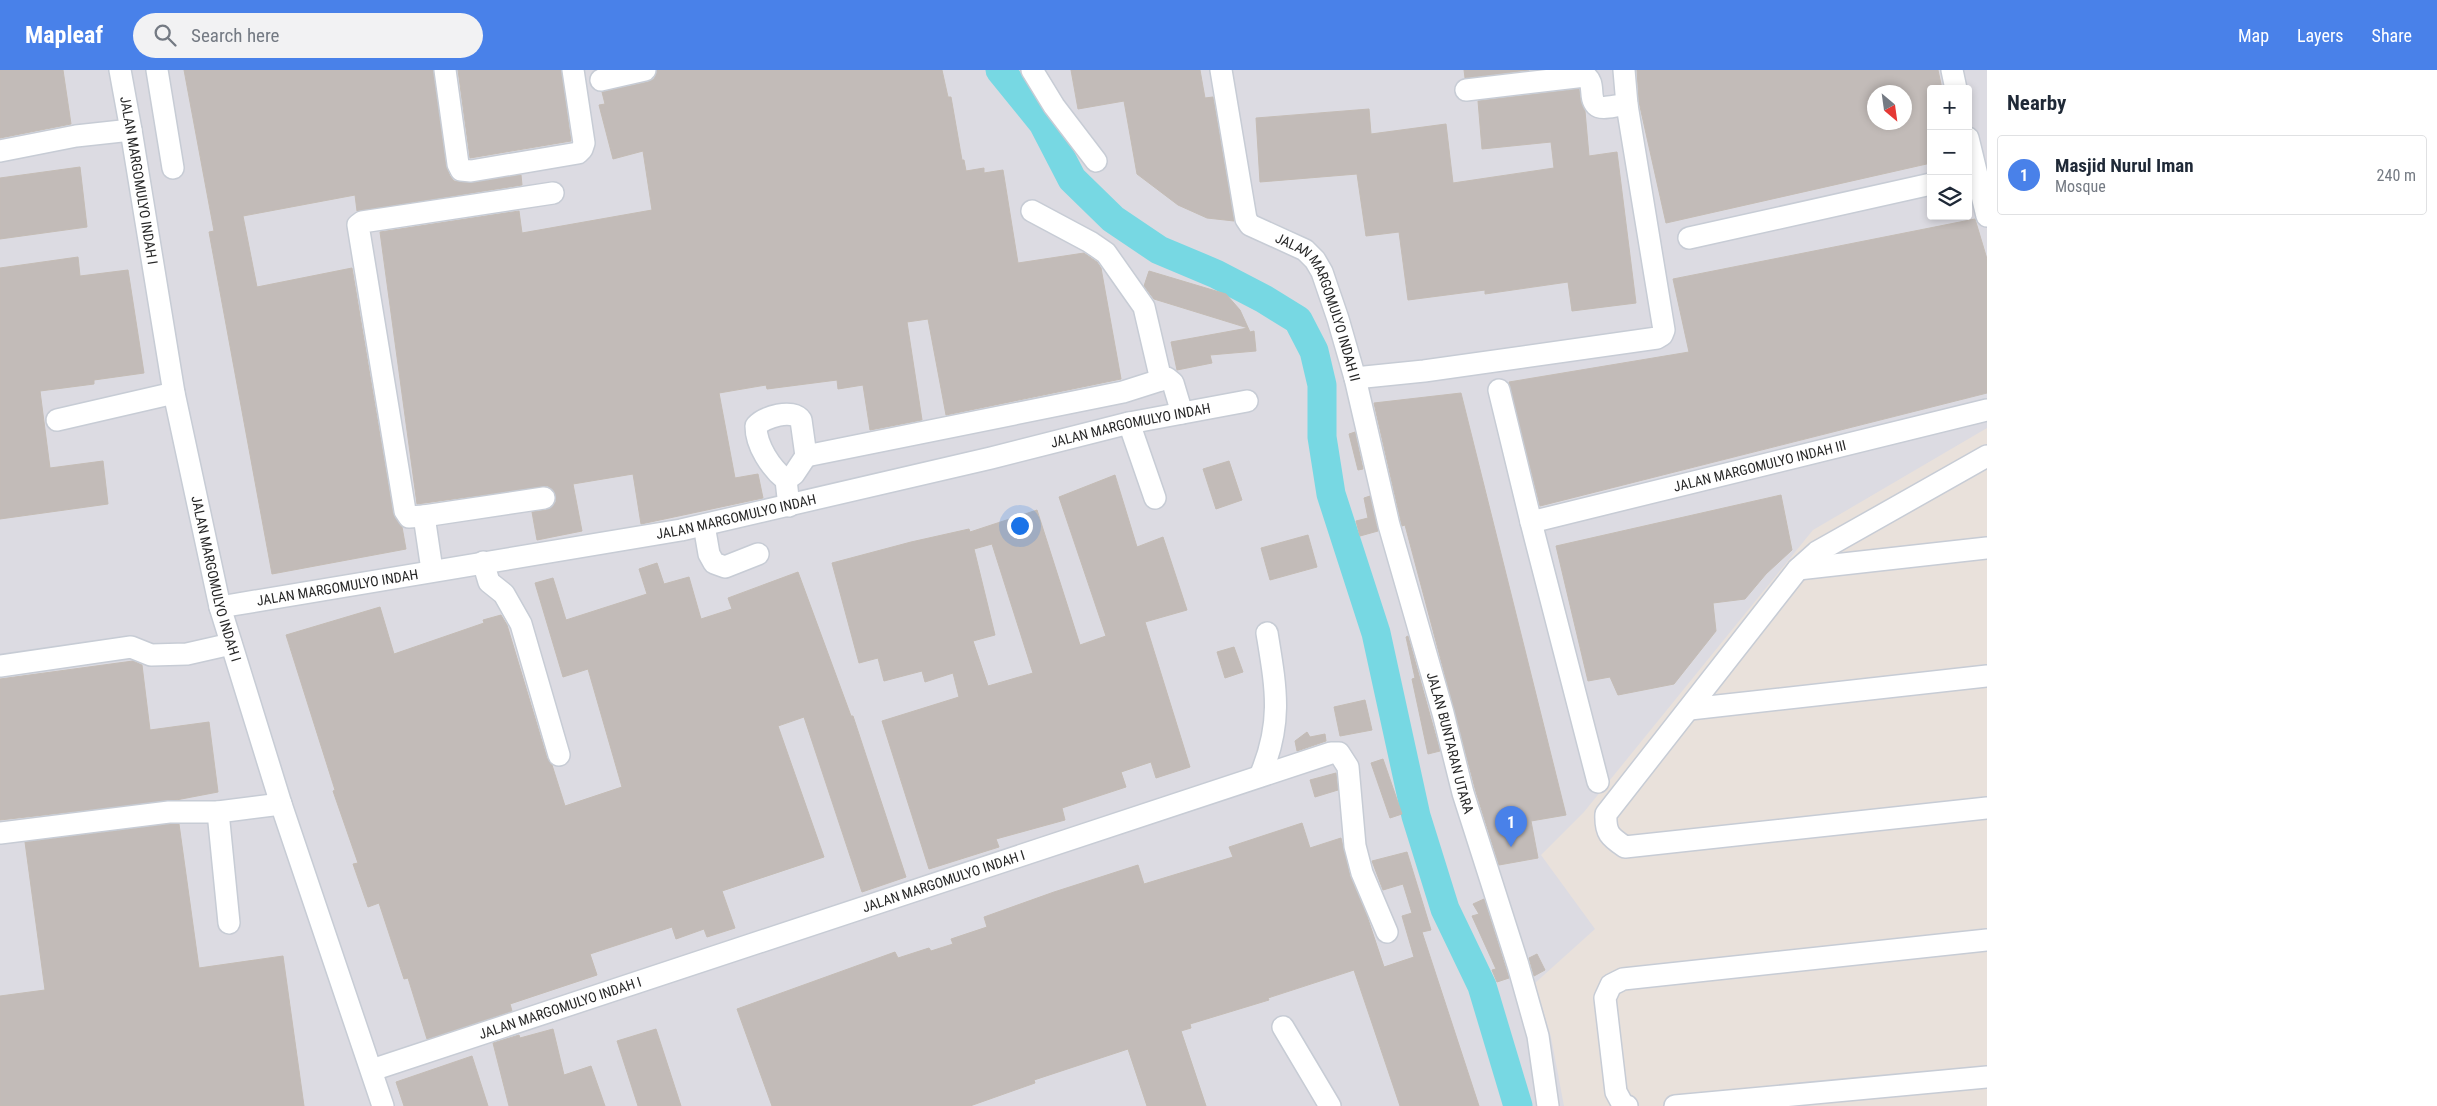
<!DOCTYPE html>
<meta charset="utf-8">
<style>
:root{--surface:#fff;--page:#f2f2f3;--text:#1f2937;--muted:#747a83;--line:#e0e1e3;--accent:#4981e9}
body{margin:0;font-family:"Roboto Condensed",sans-serif;background:var(--page);color:var(--text)}
.controls{position:absolute;right:15px;top:15px;display:grid;overflow:hidden;border-radius:5px;box-shadow:0 2px 8px #0003}
.controls button{width:45px;height:45px;display:grid;place-items:center;padding:0;border:0;border-bottom:1px solid var(--line);background:var(--surface);color:var(--text);font:25px sans-serif}
.compass{position:absolute;left:1867px;top:15px;width:45px;height:45px;border-radius:50%;background:var(--surface);box-shadow:0 2px 8px #0003;rotate:151deg}
.you{position:absolute;left:1019px;top:455px;width:18px;height:18px;margin:-12px;border:4px solid #fff;border-radius:50%;background:#1a73e8;box-shadow:0 0 0 8px #1a73e833}
.badge{display:grid;place-items:center;width:32px;height:32px;border-radius:50%;background:var(--accent);color:#fff;font-size:16px;font-weight:700}
.pin{position:absolute;translate:-50% -41px;filter:drop-shadow(0 1px 2px #0008)}
.pin::after{content:'';position:absolute;top:26px;width:18px;height:15px;background:inherit;clip-path:polygon(0 0,100% 0,50% 100%)}
.list{margin:0;padding:0;list-style:none}
h2{display:flex;justify-content:space-between;align-items:center;height:65px;margin:0;padding:0 20px;font-size:21px}
h2 small{font-size:16px;font-weight:400;color:var(--muted)}
.list li{display:grid;grid-template-columns:32px 1fr auto;gap:15px;align-items:center;box-sizing:border-box;height:80px;margin:0 10px 10px;padding:0 10px;border:1px solid var(--line);border-radius:5px}
.list b{display:block;font-size:19px;white-space:nowrap}
.list p{margin:0;font-size:16px;white-space:nowrap;color:var(--muted)}
.list em{font-size:16px;font-style:normal;color:var(--muted)}
.icon{flex:none;width:28px;height:28px;fill:none;stroke:currentColor;stroke-width:2;stroke-linecap:round;stroke-linejoin:round}
.map{position:relative;flex:none;width:1987px;height:1036px;overflow:hidden}
header{display:flex;align-items:center;gap:30px;box-sizing:border-box;height:70px;padding:0 25px;background:var(--accent);color:#fff}
header strong{font-size:24px}
nav{display:flex;gap:28px;margin-inline-start:auto;font-size:18px}
.search{width:350px;height:45px;background:var(--page);display:flex;align-items:center;gap:12px;box-sizing:border-box;padding:0 18px;border-radius:28px;color:var(--muted);font-size:19px}
main{display:flex}
aside{flex:1;background:var(--surface)}
.map>svg:first-child{display:block}
.industrial{fill:#dcdbe2;fill-rule:evenodd}
.lines{fill:none;stroke-linecap:round;stroke-linejoin:round}
.river{stroke:#77d8e3;stroke-width:29}
.building{fill:#c2bbb8;stroke:#c4bcb5;fill-rule:evenodd}
.minor-casing{stroke:#c7ccd5;stroke-width:24}
.minor{stroke:#fff;stroke-width:21}
.labels{text-anchor:middle;dominant-baseline:central;stroke-width:4.5;stroke-linejoin:round;paint-order:stroke}
.street-label{font-size:14px;fill:#282828;stroke:#fff}
</style>
<header>
<strong>Mapleaf</strong>
<div class="search"><svg class="icon" aria-label="search" viewBox="0 0 24 24"><circle cx="10" cy="10" r="6"/><path d="M15 15l6 6"/></svg>Search here</div>
<nav><a>Map</a><a>Layers</a><a>Share</a></nav>
</header>
<main>
<div class="map">
<svg width="1987" height="1036" viewBox="0 0 1987 1036">
<rect width="100%" height="100%" fill="#e9e1db"/>
<path class="industrial" d="M 0,0 L 1987,0 L 1987,358 L 1813,460 L 1584,742 L 1541,785 L 1595,859 L 1535,913 L 1551,967 L 1564,1036 L 0,1036 ZM 1931,19 L 1968,19 L 1968,146 L 1931,146 ZM 1874,22 L 1904,22 L 1904,52 L 1874,52 Z"/>
<g class="lines">
<path class="river" d="M 1000,0 L 1043,53 L 1072,109 L 1113,149 L 1159,180 L 1216,204 L 1264,229 L 1298,250 L 1314,281 L 1322,315 L 1322,367 L 1331,424 L 1376,563 L 1416,746 L 1445,839 L 1482,916 L 1518,1036"/>
</g>
<g class="building">
<path d="M 0,0 L 63,0 L 71,54 L 0,68 Z"/>
<path d="M 184,0 L 433,0 L 446,96 L 450,106 L 454,111 L 470,113 L 521,105 L 522,115 L 357,141 L 355,125 L 243,146 L 257,217 L 352,198 L 393,443 L 402,457 L 406,479 L 272,504 L 209,162 L 214,161 Z"/>
<path d="M 458,0 L 561,0 L 571,71 L 470,88 Z"/>
<path d="M 657,0 L 942,0 L 948,27 L 951,27 L 962,90 L 964,90 L 966,101 L 984,98 L 984,103 L 1003,100 L 1018,193 L 1084,183 L 1097,192 L 1101,198 L 1121,309 L 946,345 L 928,249 L 907,252 L 922,350 L 870,360 L 863,315 L 838,319 L 837,310 L 767,319 L 766,315 L 719,323 L 735,408 L 758,404 L 763,428 L 641,454 L 633,404 L 573,414 L 582,461 L 537,470 L 532,442 L 546,440 L 556,432 L 554,421 L 548,416 L 417,434 L 380,162 L 519,141 L 522,163 L 652,140 L 643,81 L 613,89 L 599,35 L 605,34 L 602,22 L 648,12 L 654,9 Z"/>
<path d="M 1071,0 L 1200,0 L 1205,28 L 1213,27 L 1234,151 L 1207,148 L 1178,135 L 1137,104 L 1124,31 L 1078,39 Z"/>
<path d="M 1464,0 L 1529,0 L 1465,8 Z"/>
<path d="M 1637,0 L 1938,0 L 1942,19 L 1931,19 L 1931,93 L 1666,153 L 1639,32 ZM 1874,22 L 1904,22 L 1904,52 L 1874,52 Z"/>
<path d="M 1579,19 L 1581,32 L 1585,41 L 1589,86 L 1617,82 L 1636,233 L 1572,241 L 1568,212 L 1485,224 L 1485,220 L 1408,230 L 1399,162 L 1366,166 L 1357,104 L 1260,112 L 1256,48 L 1369,39 L 1371,64 L 1446,54 L 1453,113 L 1554,98 L 1551,72 L 1482,79 L 1478,31 Z"/>
<path d="M 80,97 L 87,157 L 0,169 L 0,108 Z"/>
<path d="M 1975,149 L 1987,189 L 1987,323 L 1540,436 L 1509,312 L 1689,282 L 1673,209 Z"/>
<path d="M 78,187 L 80,206 L 128,200 L 144,303 L 94,310 L 94,314 L 40,321 L 50,398 L 103,391 L 108,434 L 0,449 L 0,198 Z"/>
<path d="M 1149,201 L 1226,224 L 1240,240 L 1250,262 L 1254,261 L 1256,281 L 1210,285 L 1212,293 L 1177,300 L 1171,272 L 1248,258 L 1154,229 L 1144,216 Z"/>
<path d="M 1461,323 L 1566,745 L 1531,751 L 1538,788 L 1499,795 L 1476,722 L 1405,455 L 1402,456 L 1401,452 L 1374,333 Z"/>
<path d="M 1355,362 L 1363,399 L 1358,400 L 1349,364 Z"/>
<path d="M 1229,391 L 1242,430 L 1216,439 L 1203,399 Z"/>
<path d="M 1115,405 L 1137,477 L 1163,467 L 1187,540 L 1145,552 L 1190,697 L 1156,708 L 1151,692 L 1121,702 L 1126,717 L 1062,738 L 1065,750 L 996,769 L 999,777 L 929,799 L 882,651 L 959,627 L 953,603 L 925,612 L 922,601 L 884,611 L 878,588 L 859,593 L 832,493 L 911,472 L 969,459 L 970,462 L 1037,440 L 1080,575 L 1106,566 L 1059,427 ZM 992,474 L 1033,603 L 988,616 L 973,571 L 995,565 L 974,479 Z"/>
<path d="M 1781,425 L 1792,480 L 1766,504 L 1745,529 L 1713,533 L 1716,561 L 1674,614 L 1618,625 L 1610,607 L 1588,611 L 1556,476 Z"/>
<path d="M 1370,426 L 1378,461 L 1360,466 L 1356,451 L 1368,448 L 1364,428 Z"/>
<path d="M 1308,465 L 1317,497 L 1270,510 L 1261,478 Z"/>
<path d="M 657,493 L 664,514 L 689,507 L 701,549 L 732,539 L 728,528 L 798,502 L 851,646 L 853,646 L 906,807 L 862,822 L 804,647 L 778,656 L 824,787 L 722,821 L 735,858 L 707,867 L 704,859 L 676,869 L 672,857 L 590,884 L 597,905 L 510,934 L 512,941 L 427,969 L 408,908 L 404,909 L 379,833 L 368,837 L 353,794 L 358,793 L 333,721 L 335,720 L 286,565 L 380,537 L 394,584 L 484,553 L 483,550 L 501,545 L 507,555 L 547,688 L 552,695 L 565,736 L 622,717 L 588,599 L 563,607 L 535,513 L 553,508 L 566,550 L 647,524 L 639,499 Z"/>
<path d="M 1408,566 L 1440,681 L 1428,684 L 1412,609 L 1415,608 L 1406,567 Z"/>
<path d="M 1234,577 L 1243,602 L 1225,608 L 1217,582 Z"/>
<path d="M 133,591 L 142,595 L 150,660 L 209,652 L 218,722 L 176,730 L 0,750 L 0,609 Z"/>
<path d="M 1365,630 L 1372,660 L 1340,666 L 1334,637 Z"/>
<path d="M 1307,662 L 1310,667 L 1325,664 L 1326,671 L 1297,681 L 1295,671 Z"/>
<path d="M 1383,689 L 1402,744 L 1390,748 L 1371,693 Z"/>
<path d="M 1336,703 L 1338,720 L 1315,727 L 1310,710 Z"/>
<path d="M 1302,753 L 1310,778 L 1341,768 L 1350,806 L 1367,846 L 1384,897 L 1414,887 L 1402,846 L 1412,843 L 1403,814 L 1383,820 L 1372,791 L 1407,782 L 1431,860 L 1422,862 L 1479,1036 L 1400,1036 L 1354,900 L 1268,928 L 1269,930 L 1190,954 L 1191,958 L 1181,961 L 1206,1036 L 1147,1036 L 1128,979 L 1034,1010 L 1035,1013 L 970,1036 L 772,1036 L 737,939 L 895,882 L 898,888 L 929,878 L 931,881 L 953,874 L 951,869 L 987,857 L 984,847 L 1054,822 L 1138,795 L 1144,814 L 1233,787 L 1229,777 Z"/>
<path d="M 170,754 L 179,754 L 199,898 L 283,886 L 304,1036 L 0,1036 L 0,926 L 45,920 L 25,772 Z"/>
<path d="M 1484,829 L 1509,908 L 1497,912 L 1492,900 L 1496,899 L 1472,846 L 1479,844 L 1473,834 Z"/>
<path d="M 1537,884 L 1545,900 L 1534,906 L 1529,888 Z"/>
<path d="M 553,959 L 564,1005 L 591,996 L 605,1036 L 509,1036 L 493,973 L 519,965 L 520,968 Z"/>
<path d="M 656,959 L 681,1036 L 638,1036 L 617,971 Z"/>
<path d="M 472,986 L 488,1036 L 404,1036 L 396,1012 Z"/>
</g>
<g class="lines">
<defs>
<g id="minor">
<path id="s1" d="M 120,0 L 131,60 L 174,323 L 220,537 L 281,734 L 383,1036"/>
<path d="M 157,0 L 173,98"/>
<path d="M 445,0 L 458,94 L 461,100 L 471,101 L 578,83 L 582,79 L 584,73 L 573,0"/>
<path d="M 1032,0 L 1054,36 L 1096,91"/>
<path id="s2" d="M 1221,0 L 1246,149 L 1250,155 L 1305,180 L 1315,190 L 1322,202 L 1338,249 L 1355,308 L 1389,455 L 1443,643 L 1463,723 L 1518,895 L 1538,966 L 1548,1036"/>
<path d="M 1952,0 L 1956,19"/>
<path d="M 601,10 L 645,0"/>
<path d="M 1466,20 L 1585,6 C 1596,12 1588,27 1596,35 C 1602,41 1618,34 1627,35"/>
<path d="M 1968,68 L 1987,146"/>
<path d="M 0,81 L 76,66 L 131,60"/>
<path d="M 1032,141 L 1090,172 L 1106,183 L 1144,237 L 1161,310"/>
<path d="M 1689,168 L 1931,114"/>
<path d="M 1355,308 L 1424,301 L 1657,268 L 1662,265 L 1664,260 L 1627,35 L 1624,0"/>
<path d="M 1499,320 L 1531,452"/>
<path d="M 57,350 L 174,323"/>
<path d="M 1129,353 L 1155,428"/>
<path d="M 806,386 L 1123,322 L 1167,308 L 1173,313 L 1182,343"/>
<path d="M 1987,386 L 1817,482 L 1798,499 L 1606,744 C 1605,763 1610,767 1625,777 L 1987,738"/>
<path d="M 786,410 L 794,404 L 806,386 L 801,350 C 793,338 764,347 756,356 C 756,376 771,398 786,410 L 789,436"/>
<path d="M 424,446 L 409,447 L 405,441 L 358,155 L 362,152 L 553,123"/>
<path d="M 704,455 L 709,484 L 714,493 L 725,497 L 758,484"/>
<path d="M 483,492 L 489,512 L 504,524 L 521,554 L 559,685"/>
<path d="M 1798,499 L 1987,478"/>
<path d="M 432,500 L 424,446 L 544,428"/>
<path id="s3" d="M 220,537 L 681,460 L 991,388 L 1129,353 L 1247,331"/>
<path d="M 0,596 L 131,577 L 151,585 L 187,584 L 231,574"/>
<path d="M 1690,639 L 1987,606"/>
<path d="M 1260,706 C 1283,653 1276,618 1267,563"/>
<path id="s4" d="M 1598,712 L 1531,452 L 1987,340"/>
<path d="M 0,763 L 169,742 L 218,742"/>
<path d="M 229,853 L 218,742 L 281,734"/>
<path d="M 1283,957 L 1330,1036"/>
<path id="s5" d="M 372,1000 L 1331,683 L 1339,683 L 1348,697 L 1355,776 L 1362,803 L 1387,862"/>
<path d="M 1627,1036 L 1623,1035 L 1616,1022 L 1605,928 L 1611,915 L 1623,909 L 1987,870"/>
<path d="M 1675,1036 L 1987,1007"/>
</g>
</defs>
<use href="#minor" class="minor-casing"/>
<use href="#minor" class="minor"/>
</g>
<g class="labels">
<g class="street-label">
<text stroke="none"><textPath href="#s1" startOffset="112">JALAN MARGOMULYO INDAH I</textPath></text>
<text stroke="none"><textPath href="#s2" startOffset="274">JALAN MARGOMULYO INDAH II</textPath></text>
<text stroke="none"><textPath href="#s3" startOffset="929">JALAN MARGOMULYO INDAH</textPath></text>
<text stroke="none"><textPath href="#s4" startOffset="504">JALAN MARGOMULYO INDAH III</textPath></text>
<text stroke="none"><textPath href="#s3" startOffset="524">JALAN MARGOMULYO INDAH</textPath></text>
<text stroke="none"><textPath href="#s1" startOffset="518">JALAN MARGOMULYO INDAH I</textPath></text>
<text stroke="none"><textPath href="#s3" startOffset="119">JALAN MARGOMULYO INDAH</textPath></text>
<text stroke="none"><textPath href="#s2" startOffset="735">JALAN BUNTARAN UTARA</textPath></text>
<text stroke="none"><textPath href="#s5" startOffset="602">JALAN MARGOMULYO INDAH I</textPath></text>
<text stroke="none"><textPath href="#s5" startOffset="198">JALAN MARGOMULYO INDAH I</textPath></text>
</g>
</g>
</svg>
<div class="controls">
<button>+</button>
<button>−</button>
<button><svg class="icon" aria-label="layers" viewBox="0 0 24 24"><path d="M12 4l9 5-9 5-9-5zM3 14l9 5 9-5"/></svg></button>
</div>
<svg class="compass" viewBox="-18 -18 36 36"><path d="M0-13l5 13h-10z" fill="#e53935"/><path d="M0 13l5-13h-10z" fill="#747a83"/></svg>
<div class="you"></div>
<div class="pin badge" style="left:1511px;top:777px">1</div>
</div>
<aside>
<h2>Nearby<small></small></h2>
<ul class="list">
<li><span class="badge">1</span><div><b>Masjid Nurul Iman</b><p>Mosque</p></div><em>240 m</em></li>
</ul>
</aside>
</main>
